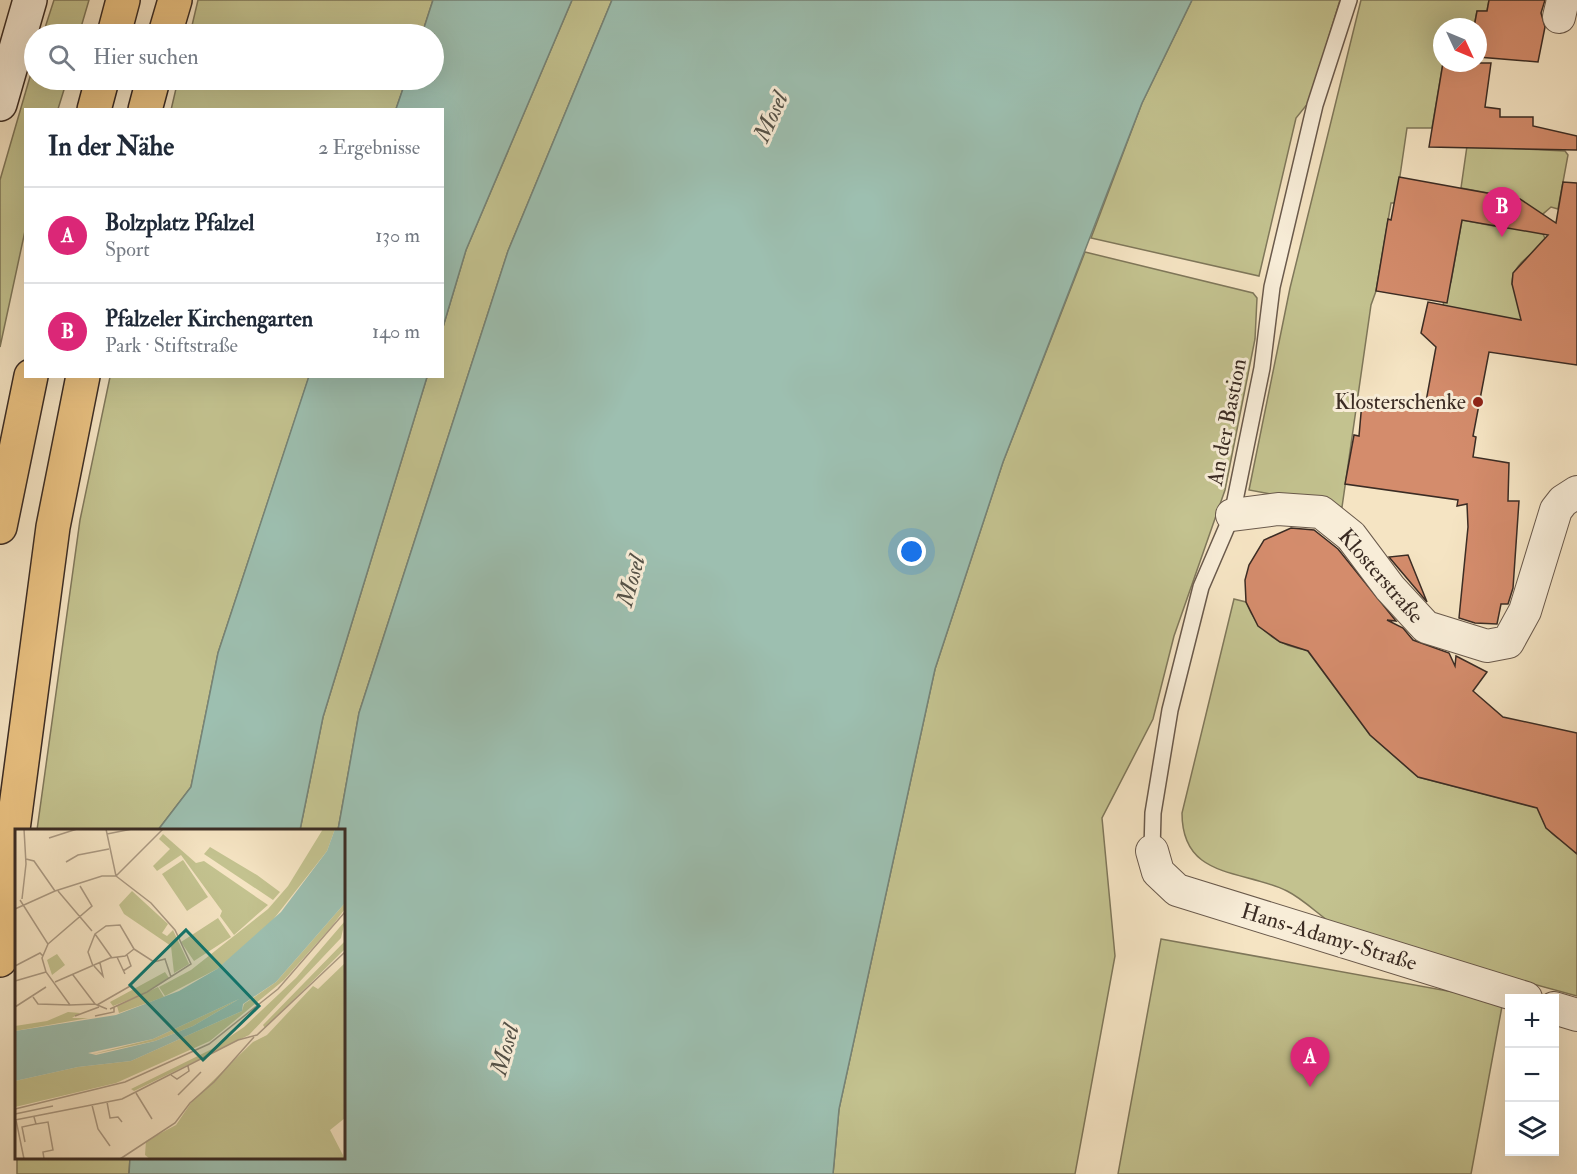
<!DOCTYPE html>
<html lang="de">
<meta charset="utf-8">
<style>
:root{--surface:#fff;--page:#f6f6f7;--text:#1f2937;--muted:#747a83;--line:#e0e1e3;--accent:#db2777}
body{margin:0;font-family:"IM FELL Double Pica",serif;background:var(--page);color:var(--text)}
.controls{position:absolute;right:18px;bottom:18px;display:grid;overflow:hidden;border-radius:0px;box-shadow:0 6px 24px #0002}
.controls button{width:54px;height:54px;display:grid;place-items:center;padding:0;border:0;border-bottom:2px solid var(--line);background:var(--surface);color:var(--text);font:30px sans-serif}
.compass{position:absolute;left:1433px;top:18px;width:54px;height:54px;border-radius:50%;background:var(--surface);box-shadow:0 6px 24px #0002;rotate:134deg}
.you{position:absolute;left:912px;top:552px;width:21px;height:21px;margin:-15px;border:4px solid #fff;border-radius:50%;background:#1a73e8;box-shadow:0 0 0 9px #1a73e833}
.badge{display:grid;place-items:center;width:39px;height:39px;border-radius:50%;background:var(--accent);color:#fff;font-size:20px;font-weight:700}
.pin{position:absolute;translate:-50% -50px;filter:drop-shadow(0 2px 3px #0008)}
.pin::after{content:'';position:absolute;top:32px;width:21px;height:18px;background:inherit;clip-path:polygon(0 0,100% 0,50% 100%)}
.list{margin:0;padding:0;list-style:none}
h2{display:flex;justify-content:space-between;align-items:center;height:78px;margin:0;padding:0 24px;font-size:26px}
h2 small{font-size:20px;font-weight:400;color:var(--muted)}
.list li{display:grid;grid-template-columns:39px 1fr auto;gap:18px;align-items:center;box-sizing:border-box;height:96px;padding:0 24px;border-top:2px solid var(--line)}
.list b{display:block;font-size:22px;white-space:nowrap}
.list p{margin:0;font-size:20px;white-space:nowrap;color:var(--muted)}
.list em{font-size:20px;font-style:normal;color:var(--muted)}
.icon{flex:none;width:33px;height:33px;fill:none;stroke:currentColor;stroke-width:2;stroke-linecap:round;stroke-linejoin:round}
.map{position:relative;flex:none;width:1577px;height:1174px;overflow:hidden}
.search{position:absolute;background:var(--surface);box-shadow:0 6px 24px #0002;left:24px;top:24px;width:420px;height:66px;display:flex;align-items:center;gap:15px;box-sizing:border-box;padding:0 21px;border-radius:33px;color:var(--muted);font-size:22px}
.panel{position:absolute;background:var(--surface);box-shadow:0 6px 24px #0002;left:24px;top:108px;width:420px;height:270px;border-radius:0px}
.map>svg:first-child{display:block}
.green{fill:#c3c28f;stroke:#7f775a;stroke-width:1.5}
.water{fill:#9dbfb0;stroke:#768478;stroke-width:1.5}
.building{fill:#d48c6c;stroke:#3b2c24;stroke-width:1.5}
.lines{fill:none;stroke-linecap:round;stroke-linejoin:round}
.service-casing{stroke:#6a5a4c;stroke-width:18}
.minor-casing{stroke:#6a5a4c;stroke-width:34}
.secondary-casing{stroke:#3b2c24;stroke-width:36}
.motorway-casing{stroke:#3b2c24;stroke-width:36}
.service{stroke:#f8edd8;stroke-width:15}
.minor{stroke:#f8edd8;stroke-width:32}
.secondary{stroke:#f8edd8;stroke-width:33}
.motorway{stroke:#eac282;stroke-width:33}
.poi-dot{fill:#8f2418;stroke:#f8edd8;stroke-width:2}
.labels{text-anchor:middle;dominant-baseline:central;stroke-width:6;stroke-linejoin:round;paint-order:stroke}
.poi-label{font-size:22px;fill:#3b2c24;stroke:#f8edd8;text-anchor:end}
.street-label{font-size:22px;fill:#3b2c24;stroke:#f8edd8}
.water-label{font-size:24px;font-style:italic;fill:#545147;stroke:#f8edd8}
.inset-road{fill:none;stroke:#ab9a83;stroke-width:1.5}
.view{fill:#0f766e;fill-opacity:0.15;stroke:#0f766e;stroke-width:3}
.inset-edge{fill:none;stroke:#3b2c24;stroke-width:3}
</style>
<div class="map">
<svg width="1577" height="1174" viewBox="0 0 1577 1174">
<rect width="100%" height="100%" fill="#f5e4c3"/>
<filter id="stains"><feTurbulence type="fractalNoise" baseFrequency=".00333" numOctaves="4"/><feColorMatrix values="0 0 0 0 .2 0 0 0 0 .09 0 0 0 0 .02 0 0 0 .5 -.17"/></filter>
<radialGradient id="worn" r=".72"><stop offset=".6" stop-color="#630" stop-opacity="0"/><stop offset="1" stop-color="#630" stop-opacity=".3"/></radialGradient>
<g class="green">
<path d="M 54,0 L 89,0 L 79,34 L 43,34 Z"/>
<path d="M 198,0 L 433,0 L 422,34 L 190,34 Z"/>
<path d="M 572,0 L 612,0 L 508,251 L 359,713 L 338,830 L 300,830 L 323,717 L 427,377 L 442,376 L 443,327 L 466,250 Z"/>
<path d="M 1192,0 L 1340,0 L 1309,102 L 1296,118 L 1259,276 L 1091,238 L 1142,103 Z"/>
<path d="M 1361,0 L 1489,0 L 1487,11 L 1477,11 L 1474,27 L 1442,27 L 1443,63 L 1432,128 L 1407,128 L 1396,203 L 1391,203 L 1376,291 L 1371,305 L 1342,507 L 1249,490 L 1290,288 Z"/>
<path d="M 34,63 L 34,80 L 67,80 L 58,109 L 26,110 L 25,231 L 0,347 L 0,180 Z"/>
<path d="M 178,80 L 406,80 L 396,109 L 171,110 Z"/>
<path d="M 1467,146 L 1565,151 L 1568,155 L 1558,209 L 1551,207 L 1543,214 L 1541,229 L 1546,241 C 1534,254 1511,264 1512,284 L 1539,324 L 1443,306 L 1447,283 L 1451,282 L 1462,220 L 1500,227 L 1505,196 L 1461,188 Z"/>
<path d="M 1085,252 L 1253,293 L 1257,298 L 1255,339 L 1225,490 L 1174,636 L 1153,719 L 1102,818 L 1115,956 L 1075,1174 L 833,1174 L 839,1109 L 935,669 L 1003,462 Z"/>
<path d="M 110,377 L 309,377 L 218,653 L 191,787 L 158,830 L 37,830 L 80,520 Z"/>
<path d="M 1234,599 L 1246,602 C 1257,630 1277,646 1307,650 L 1370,735 L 1418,777 L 1539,808 C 1543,827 1556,844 1577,843 L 1577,996 L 1348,933 C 1325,923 1309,902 1287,891 C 1243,869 1182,880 1182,813 Z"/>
<path d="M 1161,939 L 1503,1001 L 1471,1174 L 1118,1174 Z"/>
<path d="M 17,1158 L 130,1158 L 129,1174 L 17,1174 Z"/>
</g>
<g class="water">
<path d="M 433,0 L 572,0 L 466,250 L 443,327 L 442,110 L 396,109 L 406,80 L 434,80 L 434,34 L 422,34 Z"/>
<path d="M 612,0 L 1192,0 L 1142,103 L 1003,462 L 935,669 L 839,1109 L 833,1174 L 129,1174 L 130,1158 L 344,1158 L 344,830 L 338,830 L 359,713 L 508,251 Z"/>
<path d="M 309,376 L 427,377 L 323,717 L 300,830 L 158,830 L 191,787 L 218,653 Z"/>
</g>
<g class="building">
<path d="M 1489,0 L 1545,0 L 1541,13 L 1545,27 L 1538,62 L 1478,57 L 1478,27 L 1474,27 L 1477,11 L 1487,11 Z"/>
<path d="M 1443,63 L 1491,63 L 1485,107 L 1500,109 L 1500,117 L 1533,117 L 1533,126 L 1577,136 L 1577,150 L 1429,147 Z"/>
<path d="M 1399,177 L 1520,199 L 1556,223 L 1563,182 L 1577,183 L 1577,365 L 1489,352 L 1473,436 L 1476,437 L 1473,457 L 1509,463 L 1508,501 L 1519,501 L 1513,588 L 1508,604 L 1501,604 L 1497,624 L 1475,623 L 1459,618 L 1468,527 L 1467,504 L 1457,506 L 1458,500 L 1345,484 L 1354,435 L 1359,436 L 1362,402 L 1425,407 L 1436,347 L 1421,333 L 1428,302 L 1521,320 L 1512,284 L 1513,273 L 1548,235 L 1462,220 L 1447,303 L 1376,291 L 1388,219 L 1391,220 Z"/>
<path d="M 1291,528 L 1314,530 L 1338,549 L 1396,621 L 1387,620 L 1403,628 L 1413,640 L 1449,653 L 1455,666 L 1456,656 L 1487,672 L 1473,691 L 1503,717 L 1577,733 L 1577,854 L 1546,828 L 1537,808 L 1418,777 L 1370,735 L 1308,651 L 1280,642 L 1258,626 L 1246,602 L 1245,580 L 1249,565 L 1264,540 Z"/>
<path d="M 1408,555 L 1427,602 L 1389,557 Z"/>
</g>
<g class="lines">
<defs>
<path id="service" d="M 1152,851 L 1153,813 L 1170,710 L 1201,587 L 1232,515 L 1262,368 L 1272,287 L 1315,105 L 1349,0"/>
<g id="minor">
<path d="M 1559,17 L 1563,0"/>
<path d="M 1232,515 L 1278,509 L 1321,512 L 1351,536 L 1390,588 L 1426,627 L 1487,646 L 1508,642 L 1525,611 L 1556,510 L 1563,501 L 1577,492"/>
<path d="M 1152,851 L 1158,872 L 1177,890 L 1526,998"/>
<path d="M 1554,1008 L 1577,1015"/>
</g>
<path id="secondary" d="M 0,104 L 30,0"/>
<g id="motorway">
<path d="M 114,34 L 123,0"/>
<path d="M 165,34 L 175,0"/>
<path d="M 94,110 L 102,80"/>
<path d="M 145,110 L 153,80"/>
<path d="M 0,527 L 31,376"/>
<path d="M 0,960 L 5,890 L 53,527 L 83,376"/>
</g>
</defs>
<use href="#service" class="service-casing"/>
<use href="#minor" class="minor-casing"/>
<use href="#secondary" class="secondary-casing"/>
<use href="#motorway" class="motorway-casing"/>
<use href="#service" class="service"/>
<use href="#minor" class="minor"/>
<use href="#secondary" class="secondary"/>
<use href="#motorway" class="motorway"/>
</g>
<circle class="poi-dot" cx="1478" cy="402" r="6"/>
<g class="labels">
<g class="poi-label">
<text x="1466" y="402">Klosterschenke</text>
</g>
<g class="street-label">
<text transform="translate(1227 422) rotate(-79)">An der Bastion</text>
<text transform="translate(1381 576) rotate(49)">Klosterstraße</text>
<text transform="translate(1329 937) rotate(17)">Hans-Adamy-Straße</text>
</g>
<g class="water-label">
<text transform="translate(771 117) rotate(-66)">Mosel</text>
<text transform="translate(631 581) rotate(-75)">Mosel</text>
<text transform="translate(505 1050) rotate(-75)">Mosel</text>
</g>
</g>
<g transform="translate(15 829)">
<rect width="330" height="330" fill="#f5e4c3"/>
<path d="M 308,0 L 320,0 L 312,22 L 250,101 L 202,140 L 150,167 L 144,158 L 176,141 L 253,80 L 273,57 ZM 148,5 L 181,34 L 189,32 L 253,76 L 219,106 L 205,87 L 207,82 L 166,26 L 142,42 L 138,37 L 155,20 L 144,10 ZM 195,18 L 242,46 L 265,63 L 258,71 L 189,25 ZM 168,31 L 193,68 L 172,82 L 147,45 ZM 117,62 L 153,95 L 147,104 L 152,107 L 158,101 L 174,135 L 159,144 L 156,117 L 109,85 L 104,76 ZM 330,74 L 330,80 L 317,97 L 269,151 L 195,212 L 101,254 L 0,278 L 0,252 L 63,238 L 116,232 L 227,182 L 229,175 L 261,153 ZM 203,89 L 216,108 L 179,132 L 166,113 ZM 330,92 L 326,109 L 234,206 L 119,262 L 116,260 L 197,220 L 229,198 L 281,149 ZM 330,112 L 330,120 L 250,199 L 248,196 ZM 42,125 L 50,136 L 37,146 L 32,131 ZM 330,134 L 330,289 L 315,301 L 330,330 L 135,330 L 130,326 L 131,312 L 161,296 L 178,271 L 238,213 L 252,206 L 298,157 L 303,160 ZM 150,143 L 154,149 L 126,166 L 98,177 L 95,173 ZM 143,158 L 149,168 L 104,184 L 102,177 ZM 224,170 L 178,197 L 140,212 L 74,226 L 138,210 ZM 53,183 L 65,184 L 57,189 L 73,189 L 0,202 L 0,197 L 32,192 Z" fill="#c3c28f"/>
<path d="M 320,0 L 330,0 L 330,74 L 261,153 L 228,175 L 227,182 L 116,232 L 63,238 L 0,252 L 0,202 L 101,186 L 164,162 L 202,140 L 266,83 L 312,22 ZM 224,170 L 178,197 L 140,212 L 81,226 L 73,224 L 138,210 Z" fill="#9dbfb0" fill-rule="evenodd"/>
<path class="inset-road" d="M 91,0 L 101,47M 92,5 L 117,0M 34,9 L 62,0M 11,30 L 19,32 L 40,62M 51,33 L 63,26 L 94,20M 101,47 L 148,0M 43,62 L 77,102M 7,70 L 11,35 L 9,0M 5,71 L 33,115 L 27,129 L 31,143 L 55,176 L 80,175 L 92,180M 0,80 L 40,62 L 87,47 L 101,47M 80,105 L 97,129M 33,115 L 77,77 L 65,57M 119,120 L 139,133 L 150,130 L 156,148M 102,128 L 110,145M 0,137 L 25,124 L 28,127M 78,137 L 73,123 L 80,105 L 91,97 L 105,96 L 119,120M 79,137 L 88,147 L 85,134M 108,142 L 116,137 L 112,126M 58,146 L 80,175M 0,152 L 31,143M 40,153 L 95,129 L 110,127 L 119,120M 18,168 L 23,175 L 55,176M 82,176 L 117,156M 0,178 L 31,158M 95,180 L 132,163 L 176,135 L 160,101 L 136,74 L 101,47M 60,187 L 84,178M 80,187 L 99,183 L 99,178M 156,246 L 162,250 L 174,242 L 173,237M 121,264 L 137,290M 163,266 L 186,243M 92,273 L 95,289 L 103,288 L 107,293M 77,276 L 83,300 L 95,317M 0,280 L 110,253 L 194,215 L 263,160 L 330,83M 0,285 L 38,277M 0,291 L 107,270 L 223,211 L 242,206 L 330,123M 1,291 L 9,330M 21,295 L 33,293 L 38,321 L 28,323 L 29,330M 10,313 L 7,298 L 21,295 L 19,288M 105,330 L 160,294 L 175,274 L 199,253 L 239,208"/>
<path class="view" d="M 171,101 L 244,177 L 188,231 L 115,156 Z"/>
<rect width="330" height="330" class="inset-edge"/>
</g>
<rect width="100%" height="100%" filter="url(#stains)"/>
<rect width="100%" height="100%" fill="url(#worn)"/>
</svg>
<div class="controls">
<button>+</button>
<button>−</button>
<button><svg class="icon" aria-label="layers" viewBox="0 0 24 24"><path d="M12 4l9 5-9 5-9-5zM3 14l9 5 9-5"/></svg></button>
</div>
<svg class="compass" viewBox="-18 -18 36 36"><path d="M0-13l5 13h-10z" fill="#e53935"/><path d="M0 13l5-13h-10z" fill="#747a83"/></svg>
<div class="you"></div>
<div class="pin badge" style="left:1310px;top:1087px">A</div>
<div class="pin badge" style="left:1502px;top:237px">B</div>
<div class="search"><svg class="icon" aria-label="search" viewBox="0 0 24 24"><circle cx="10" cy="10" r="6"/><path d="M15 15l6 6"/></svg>Hier suchen</div>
<section class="panel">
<h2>In der Nähe<small>2 Ergebnisse</small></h2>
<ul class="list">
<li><span class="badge">A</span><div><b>Bolzplatz Pfalzel</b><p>Sport</p></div><em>130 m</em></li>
<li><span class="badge">B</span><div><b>Pfalzeler Kirchengarten</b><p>Park · Stiftstraße</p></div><em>140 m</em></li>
</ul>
</section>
</div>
